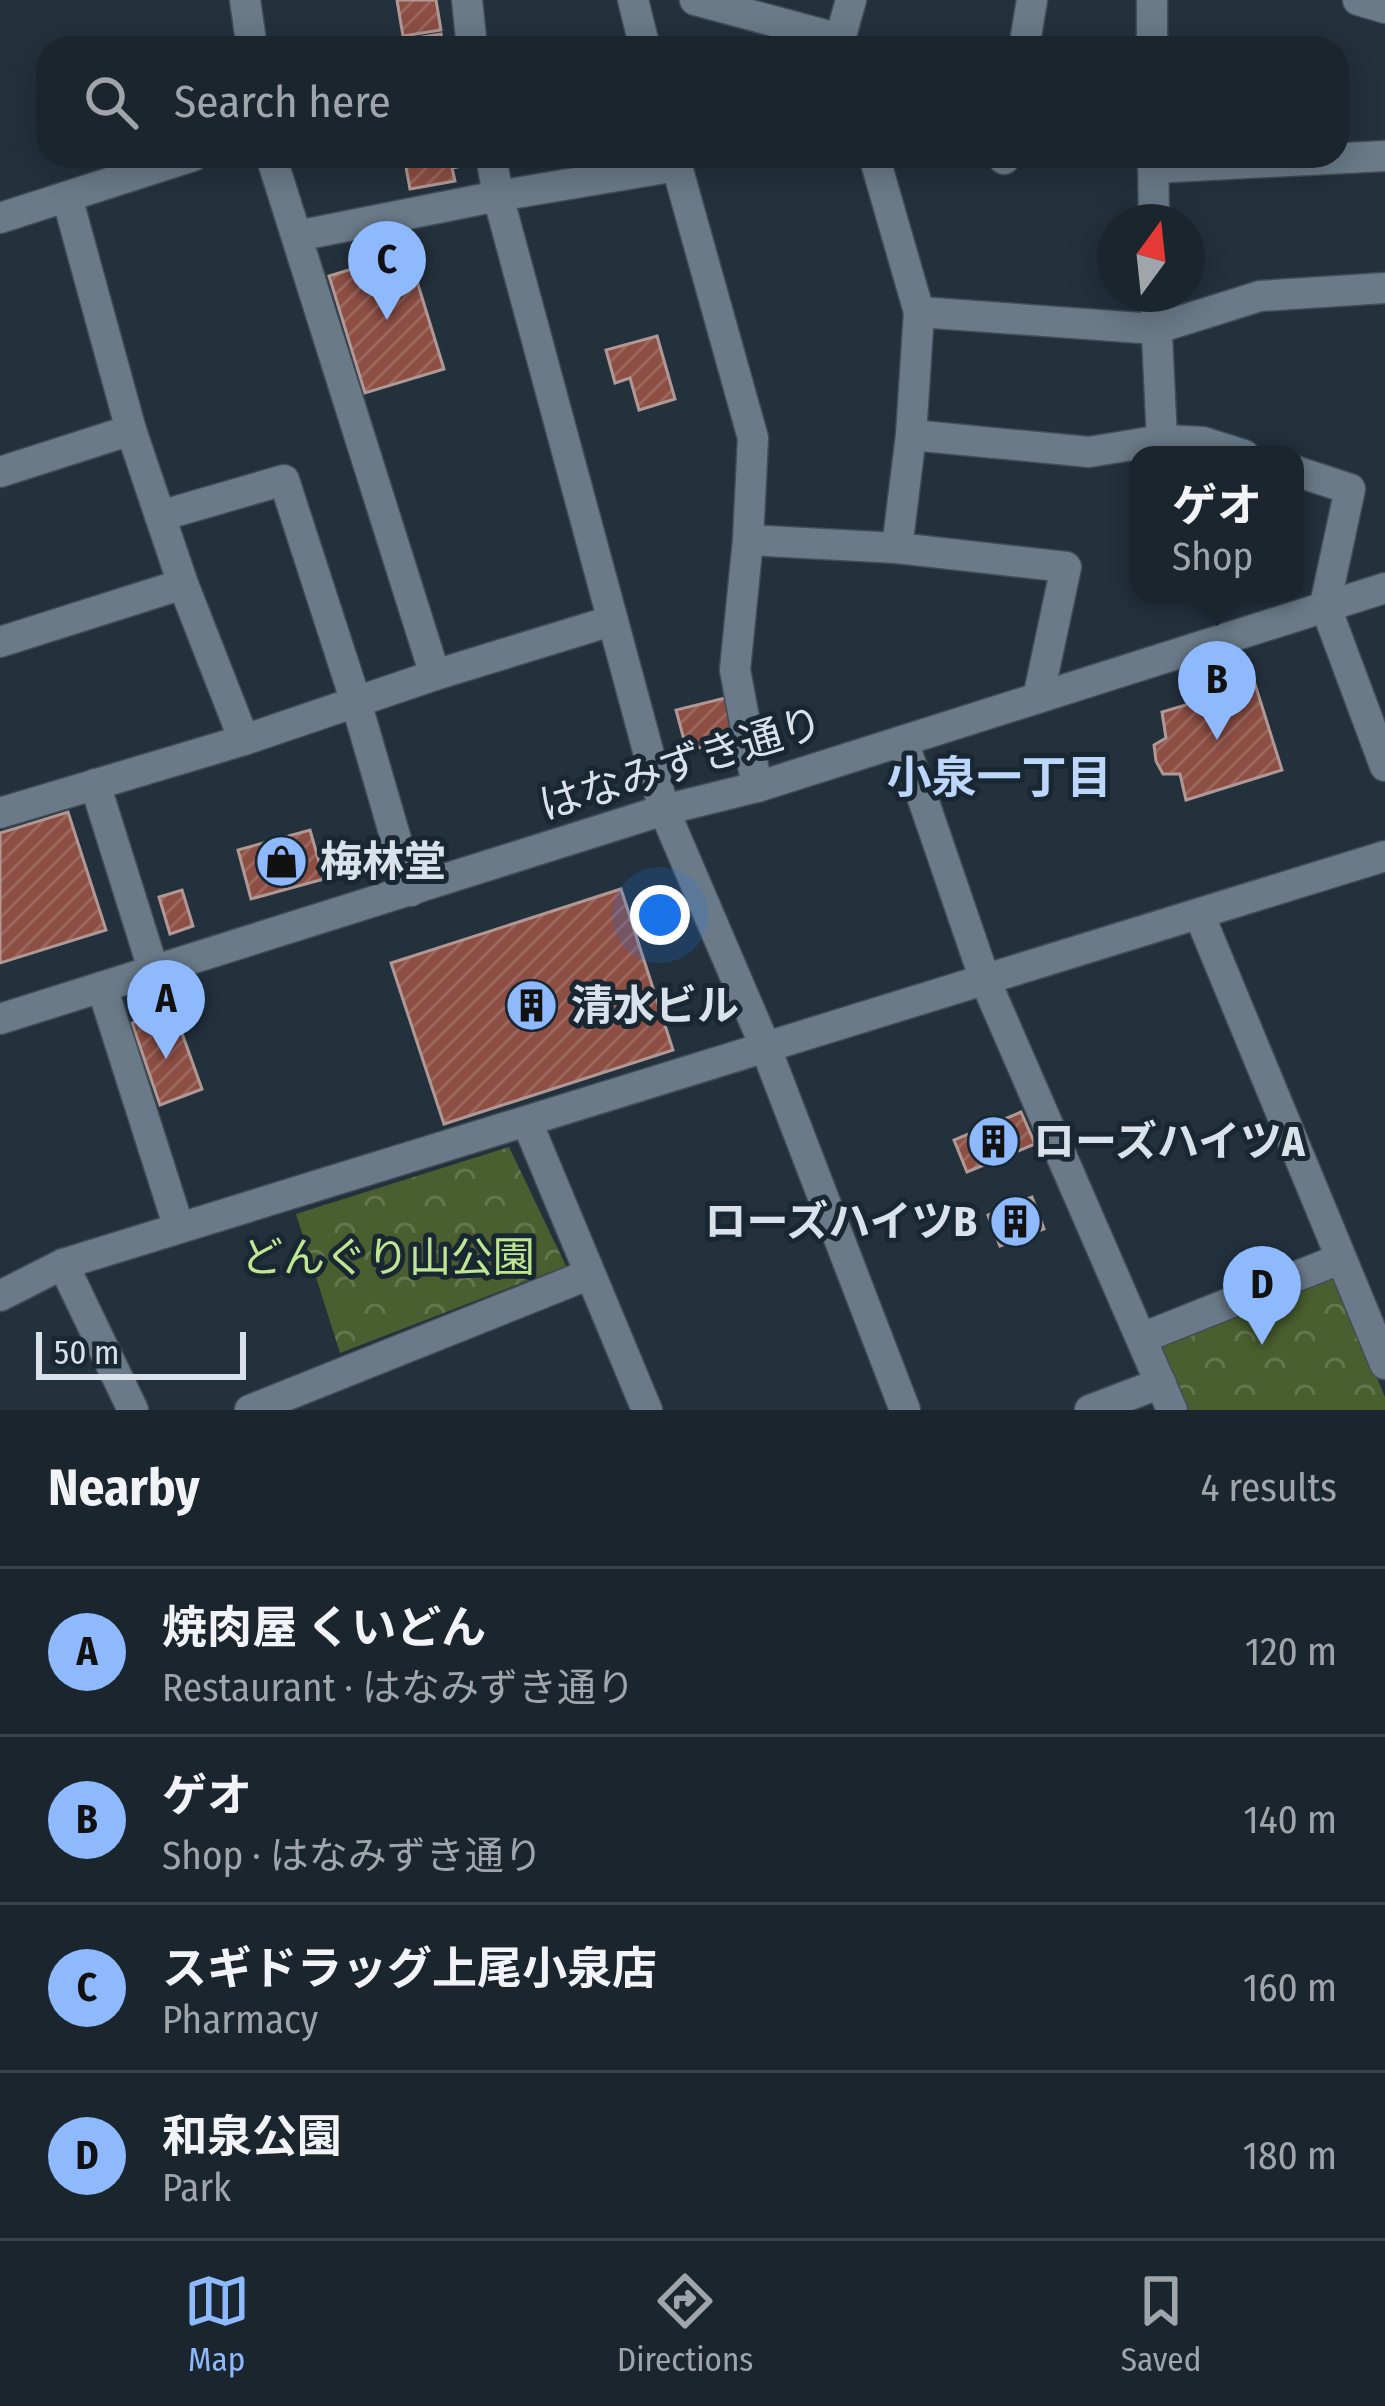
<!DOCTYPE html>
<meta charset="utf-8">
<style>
:root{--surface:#1a252e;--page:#232d36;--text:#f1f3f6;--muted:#9fa5aa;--line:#38424a;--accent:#8eb9fd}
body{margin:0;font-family:"Fira Sans Condensed","Noto Sans JP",sans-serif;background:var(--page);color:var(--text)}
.compass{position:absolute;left:1097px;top:204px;width:108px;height:108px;border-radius:50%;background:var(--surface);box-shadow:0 6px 30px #0003;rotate:15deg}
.scale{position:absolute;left:36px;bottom:30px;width:210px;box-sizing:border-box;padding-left:12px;border:6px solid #d9e2ea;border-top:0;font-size:33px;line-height:42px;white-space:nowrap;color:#d9e2ea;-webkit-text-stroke:9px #192732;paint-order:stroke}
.you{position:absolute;left:660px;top:915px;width:42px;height:42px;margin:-30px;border:9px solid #fff;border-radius:50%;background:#1a73e8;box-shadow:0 0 0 18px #1a73e833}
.badge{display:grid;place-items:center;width:78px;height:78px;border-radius:50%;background:var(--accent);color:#111;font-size:39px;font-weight:700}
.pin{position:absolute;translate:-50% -99px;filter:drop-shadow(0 3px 6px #0008)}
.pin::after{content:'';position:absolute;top:63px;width:42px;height:36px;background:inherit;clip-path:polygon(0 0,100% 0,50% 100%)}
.popup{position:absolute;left:1130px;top:446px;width:174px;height:156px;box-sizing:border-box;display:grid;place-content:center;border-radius:24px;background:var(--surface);filter:drop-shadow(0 3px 9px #0005);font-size:39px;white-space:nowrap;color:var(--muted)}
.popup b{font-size:45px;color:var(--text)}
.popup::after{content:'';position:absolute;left:50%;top:100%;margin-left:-24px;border:24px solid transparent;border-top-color:var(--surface)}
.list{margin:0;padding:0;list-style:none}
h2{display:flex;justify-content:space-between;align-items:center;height:156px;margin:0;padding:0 48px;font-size:51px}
h2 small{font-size:39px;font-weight:400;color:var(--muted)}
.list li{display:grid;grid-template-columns:78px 1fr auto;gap:36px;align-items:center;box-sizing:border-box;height:168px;padding:0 48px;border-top:3px solid var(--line)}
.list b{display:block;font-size:45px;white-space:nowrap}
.list p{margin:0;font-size:39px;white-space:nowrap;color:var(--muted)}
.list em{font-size:39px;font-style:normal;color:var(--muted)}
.icon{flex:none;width:66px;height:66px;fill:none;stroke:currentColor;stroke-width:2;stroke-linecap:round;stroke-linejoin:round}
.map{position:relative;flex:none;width:1385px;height:1410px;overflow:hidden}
.search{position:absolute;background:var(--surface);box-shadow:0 6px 30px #0003;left:36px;right:36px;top:36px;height:132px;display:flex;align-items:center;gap:30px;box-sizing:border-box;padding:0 42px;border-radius:36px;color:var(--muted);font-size:45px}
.sheet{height:828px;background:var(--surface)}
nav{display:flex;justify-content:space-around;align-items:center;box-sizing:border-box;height:168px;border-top:3px solid var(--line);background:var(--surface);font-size:33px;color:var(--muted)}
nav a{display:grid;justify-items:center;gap:6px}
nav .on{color:var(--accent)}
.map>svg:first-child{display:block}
.park{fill:url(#park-crowns)}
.building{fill:url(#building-hatch);stroke:#b09994;stroke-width:3}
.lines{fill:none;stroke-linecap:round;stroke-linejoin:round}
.street-casing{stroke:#414d57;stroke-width:33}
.secondary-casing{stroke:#414d57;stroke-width:33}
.street{stroke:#6a7a88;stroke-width:30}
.secondary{stroke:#6a7a88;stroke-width:30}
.labels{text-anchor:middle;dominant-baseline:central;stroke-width:10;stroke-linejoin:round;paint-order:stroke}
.street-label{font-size:42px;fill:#d9e2ea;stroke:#192732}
.poi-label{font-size:42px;font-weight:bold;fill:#d9e2ea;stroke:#192732;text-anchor:start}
.park-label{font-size:42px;fill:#bfe691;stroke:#192732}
.neighbourhood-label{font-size:45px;font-weight:bold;fill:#bdd6fc;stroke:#192732}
</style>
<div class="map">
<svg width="1385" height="1410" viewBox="0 0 1385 1410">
<defs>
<pattern id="park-crowns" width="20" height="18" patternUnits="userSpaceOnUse" patternTransform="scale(3)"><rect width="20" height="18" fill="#4a5f2f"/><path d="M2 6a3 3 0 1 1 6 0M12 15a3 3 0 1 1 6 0" fill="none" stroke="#64764d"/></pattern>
<pattern id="building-hatch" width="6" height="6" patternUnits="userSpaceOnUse" patternTransform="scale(3)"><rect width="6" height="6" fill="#8d4e43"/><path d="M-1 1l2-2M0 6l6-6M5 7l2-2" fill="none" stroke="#9c675e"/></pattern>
</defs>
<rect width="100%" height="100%" fill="#23313d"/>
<g class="park">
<path d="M 509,1147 L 566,1266 L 340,1353 L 296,1214 Z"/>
<path d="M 1325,1273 L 1336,1279 L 1385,1397 L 1385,1410 L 1183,1410 L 1158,1352 L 1164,1338 Z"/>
</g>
<g class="building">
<path d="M 397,0 L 436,0 L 441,30 L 403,36 Z"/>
<path d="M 441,34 L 443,48 L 355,48 Z"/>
<path d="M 404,156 L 455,156 L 457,167 L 452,168 L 455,181 L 410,189 Z"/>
<path d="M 408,252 L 444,369 L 365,393 L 329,276 Z"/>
<path d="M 657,336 L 675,399 L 639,410 L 630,378 L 615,383 L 606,350 Z"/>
<path d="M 1255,684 L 1282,770 L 1186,800 L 1180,774 L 1163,774 L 1156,761 L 1154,745 L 1166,738 L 1162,712 Z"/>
<path d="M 733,696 L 744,736 L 687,751 L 676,710 Z"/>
<path d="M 68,812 L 106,930 L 0,963 L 0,833 Z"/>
<path d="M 310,830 L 324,879 L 251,899 L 238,850 Z"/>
<path d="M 621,889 L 673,1050 L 444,1124 L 391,963 Z"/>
<path d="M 182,890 L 193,926 L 170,934 L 159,897 Z"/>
<path d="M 174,1011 L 202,1089 L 160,1105 L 132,1023 Z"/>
<path d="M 1021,1112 L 1035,1144 L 967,1172 L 954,1140 Z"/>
<path d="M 1032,1197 L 1044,1229 L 1000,1246 L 988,1215 Z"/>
</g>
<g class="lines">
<defs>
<g id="street">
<path d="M 245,0 L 252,48"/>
<path d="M 633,0 L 645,48"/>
<path d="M 695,0 L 840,39"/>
<path d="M 1152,0 L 1152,48"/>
<path d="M 1358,0 L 1385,8"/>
<path d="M 843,48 L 840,39 L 851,0"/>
<path d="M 1024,48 L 1032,0"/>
<path d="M 271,156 L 435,675"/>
<path d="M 674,156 L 753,438 L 748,540 L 735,670 L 757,787"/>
<path d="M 874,156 L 919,312 L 911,435 L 897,548"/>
<path d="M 1153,156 L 1154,222"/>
<path d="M 1004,159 L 1005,156"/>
<path d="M 1153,168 L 1385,156"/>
<path d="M 67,197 L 131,430 L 183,584 L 244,740"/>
<path d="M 0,218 L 193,156"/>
<path d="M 297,236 L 498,196 L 677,166"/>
<path d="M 1155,294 L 1162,440"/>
<path d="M 919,312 L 1155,329 L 1260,296 L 1385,288"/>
<path d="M 911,435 L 1089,452 L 1162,440 L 1203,442 L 1244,455"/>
<path d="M 1295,471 L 1350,489 L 1325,605"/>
<path d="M 0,472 L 131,430"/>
<path d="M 160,516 L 284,480 L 356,702 L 411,891"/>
<path d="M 748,540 L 897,548 L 1066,567 L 1038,698"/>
<path d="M 0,642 L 183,584"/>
<path d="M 903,741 L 985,980 L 1172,1410"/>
<path d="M 95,784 L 154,972"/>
<path d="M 0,813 L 244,740 L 435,675 L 611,621"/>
<path d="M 1199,914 L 1385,1364"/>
<path d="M 102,987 L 179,1228"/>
<path d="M 527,1122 L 647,1410"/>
<path d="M 63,1264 L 133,1410"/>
<path d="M 0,1296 L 63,1264 L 1385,856"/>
<path d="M 1142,1338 L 1340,1259"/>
<path d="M 250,1410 L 590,1274"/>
<path d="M 1090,1410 L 1161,1383"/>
</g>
<g id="secondary">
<path d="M 467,0 L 472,48"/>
<path d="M 491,156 L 498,196 L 664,810 L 765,1046 L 905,1410"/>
<path d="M 1325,605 L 1385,766"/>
<path d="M 0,1019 L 664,810 L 757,787 L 1385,588"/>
</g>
</defs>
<use href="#street" class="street-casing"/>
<use href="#secondary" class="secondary-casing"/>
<use href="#street" class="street"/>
<use href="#secondary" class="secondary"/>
</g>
<defs>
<symbol id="shop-disc" viewBox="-11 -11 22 22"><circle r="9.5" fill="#8eb9fd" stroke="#192732"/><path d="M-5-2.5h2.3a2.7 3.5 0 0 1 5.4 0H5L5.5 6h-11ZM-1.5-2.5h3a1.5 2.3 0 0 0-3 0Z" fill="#111"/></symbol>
<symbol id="building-disc" viewBox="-11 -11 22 22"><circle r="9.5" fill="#8eb9fd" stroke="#192732"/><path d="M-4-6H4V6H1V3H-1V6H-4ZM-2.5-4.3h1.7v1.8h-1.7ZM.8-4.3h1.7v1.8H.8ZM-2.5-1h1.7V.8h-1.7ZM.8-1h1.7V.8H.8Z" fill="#111"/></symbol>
</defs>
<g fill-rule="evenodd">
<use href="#shop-disc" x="252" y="832" width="59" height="59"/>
<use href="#building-disc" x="502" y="976" width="59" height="59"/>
<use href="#building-disc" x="964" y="1112" width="59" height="59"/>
<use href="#building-disc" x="986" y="1192" width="59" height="59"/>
</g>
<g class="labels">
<g class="street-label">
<text transform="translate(681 764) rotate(-17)">はなみずき通り</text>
</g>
<g class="poi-label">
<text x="320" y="862">梅林堂</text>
<text x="571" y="1006">清水ビル</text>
<text x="1033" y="1142">ローズハイツA</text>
<text x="977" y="1222" text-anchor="end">ローズハイツB</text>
</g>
<g class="park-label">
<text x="388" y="1258">どんぐり山公園</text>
</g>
<g class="neighbourhood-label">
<text x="999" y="778">小泉一丁目</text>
</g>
</g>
</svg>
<svg class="compass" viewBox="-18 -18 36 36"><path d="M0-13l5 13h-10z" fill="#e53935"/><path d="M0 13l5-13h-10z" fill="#9fa5aa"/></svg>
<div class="scale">50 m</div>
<div class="you"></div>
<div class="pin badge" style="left:166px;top:1059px">A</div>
<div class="pin badge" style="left:1217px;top:740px">B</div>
<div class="popup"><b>ゲオ</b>Shop</div>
<div class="pin badge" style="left:387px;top:320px">C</div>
<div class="pin badge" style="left:1262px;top:1345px">D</div>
<div class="search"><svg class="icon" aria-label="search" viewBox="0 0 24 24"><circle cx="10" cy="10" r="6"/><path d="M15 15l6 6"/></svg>Search here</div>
</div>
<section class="sheet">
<h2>Nearby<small>4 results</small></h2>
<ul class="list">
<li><span class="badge">A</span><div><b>焼肉屋 くいどん</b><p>Restaurant · はなみずき通り</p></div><em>120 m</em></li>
<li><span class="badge">B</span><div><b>ゲオ</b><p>Shop · はなみずき通り</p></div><em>140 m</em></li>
<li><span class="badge">C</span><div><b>スギドラッグ上尾小泉店</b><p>Pharmacy</p></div><em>160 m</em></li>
<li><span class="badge">D</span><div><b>和泉公園</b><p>Park</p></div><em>180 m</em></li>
</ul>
</section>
<nav>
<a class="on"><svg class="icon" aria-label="map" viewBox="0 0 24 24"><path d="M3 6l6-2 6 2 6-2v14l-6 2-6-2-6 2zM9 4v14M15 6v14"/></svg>Map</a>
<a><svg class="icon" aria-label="directions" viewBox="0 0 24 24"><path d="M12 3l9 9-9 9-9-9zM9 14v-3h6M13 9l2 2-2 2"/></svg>Directions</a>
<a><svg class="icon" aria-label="saved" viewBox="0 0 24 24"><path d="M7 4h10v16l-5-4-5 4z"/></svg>Saved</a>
</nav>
